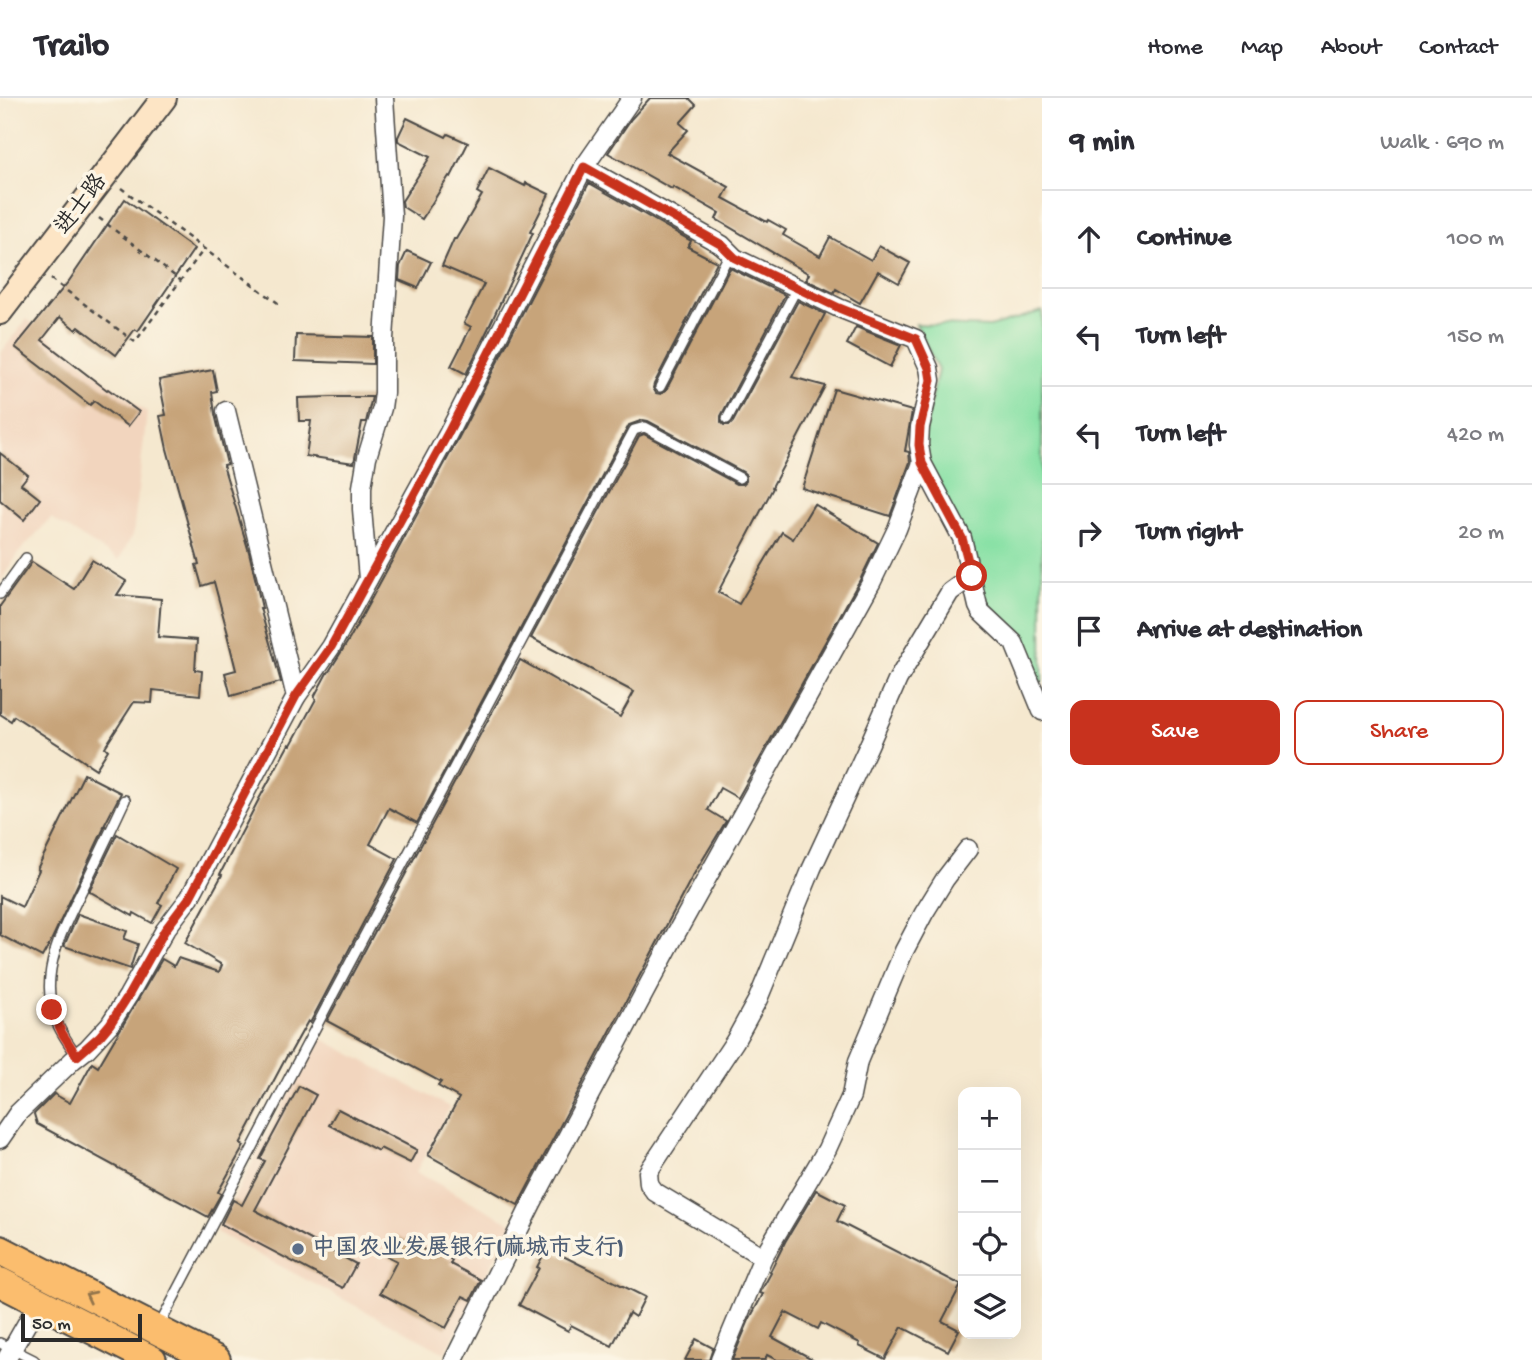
<!DOCTYPE html>
<meta charset="utf-8">
<style>
:root{--surface:#fff;--page:#f7f7f7;--text:#2b2b33;--muted:#7c7c81;--line:#e1e1e2;--accent:#c8321e}
body{margin:0;font-family:"Gochi Hand","LXGW WenKai TC",sans-serif;background:var(--page);color:var(--text)}
.controls{position:absolute;right:21px;bottom:21px;display:grid;overflow:hidden;border-radius:14px;box-shadow:0 7px 28px #0002}
.controls button{width:63px;height:63px;display:grid;place-items:center;padding:0;border:0;border-bottom:2px solid var(--line);background:var(--surface);color:var(--text);font:35px sans-serif}
.scale{position:absolute;left:21px;bottom:18px;width:121px;box-sizing:border-box;padding-left:7px;border:4px solid #2b2b2b;border-top:0;font-size:19px;line-height:24px;white-space:nowrap;color:#2b2b2b;-webkit-text-stroke:5px #fcf5e5;paint-order:stroke}
.stop{position:absolute;width:21px;height:21px;margin:-16px;border:5px solid #c8321e;border-radius:50%;background:#fff}
.stop.end{background:#c8321e;border-color:#fff;box-shadow:0 2px 7px #0008}
.list{margin:0;padding:0;list-style:none}
h2{display:flex;justify-content:space-between;align-items:center;height:91px;margin:0;padding:0 28px;font-size:30px}
h2 small{font-size:23px;font-weight:400;color:var(--muted)}
.list li{display:grid;grid-template-columns:46px 1fr auto;gap:21px;align-items:center;box-sizing:border-box;height:98px;padding:0 28px;border-top:2px solid var(--line)}
.list b{display:block;font-size:26px;white-space:nowrap}
.list em{font-size:23px;font-style:normal;color:var(--muted)}
.actions{display:flex;gap:14px;padding:21px 28px}
.actions a{flex:1;padding:16px 0;border:2px solid var(--accent);border-radius:14px;text-align:center;font-size:24px;color:var(--accent)}
.actions .main{background:var(--accent);color:#fff}
.icon{flex:none;width:38px;height:38px;fill:none;stroke:currentColor;stroke-width:2;stroke-linecap:round;stroke-linejoin:round}
.map{position:relative;flex:none;width:1042px;height:1262px;overflow:hidden}
header{display:flex;align-items:center;gap:42px;box-sizing:border-box;height:98px;padding:0 35px;background:var(--surface);border-bottom:2px solid var(--line)}
header strong{font-size:33px}
nav{display:flex;gap:38px;margin-inline-start:auto;font-size:24px}
main{display:flex}
aside{flex:1;background:var(--surface)}
.map>svg:first-child{display:block}
.built{fill:#f2d5be}
.green{fill:#89e1a6;stroke:#5a8668;stroke-width:2}
.building{fill:#c7a47a}
.lines{fill:none;stroke-linecap:round;stroke-linejoin:round}
.service-casing{stroke:#494744;stroke-width:12}
.minor-casing{stroke:#494744;stroke-width:21}
.secondary-casing{stroke:#494744;stroke-width:28}
.trunk-casing{stroke:#494744;stroke-width:32}
.path{stroke:#494744;stroke-width:2.5;stroke-dasharray:5 5;stroke-linecap:butt}
.service{stroke:#fff;stroke-width:9}
.minor{stroke:#fff;stroke-width:18}
.secondary{stroke:#fde5c5;stroke-width:24}
.trunk{stroke:#fbbd6e;stroke-width:28}
.oneway{stroke:#93744c}
.route{stroke:#c8321e;stroke-width:9}
.service-dot{fill:#5c6f8a;stroke:#fcf5e5;stroke-width:2.5}
.labels{text-anchor:middle;dominant-baseline:central;stroke-width:7;stroke-linejoin:round;paint-order:stroke}
.street-label{font-size:23px;fill:#2b2b2b;stroke:#fcf5e5}
.service-label{font-size:23px;font-weight:bold;fill:#4e5e75;stroke:#fcf5e5;text-anchor:start}
</style>
<header>
<strong>Trailo</strong>
<nav><a>Home</a><a>Map</a><a>About</a><a>Contact</a></nav>
</header>
<main>
<div class="map">
<svg width="1042" height="1262" viewBox="0 0 1042 1262">
<rect width="100%" height="100%" fill="#fcf5e5"/>
<filter id="ink" filterUnits="userSpaceOnUse"><feTurbulence type="fractalNoise" baseFrequency=".0143" numOctaves="2"/><feDisplacementMap in="SourceGraphic" scale="14" xChannelSelector="R" yChannelSelector="G"/><feConvolveMatrix kernelMatrix="1 2 1 2 8 2 1 2 1" color-interpolation-filters="sRGB"/></filter>
<filter id="wash" filterUnits="userSpaceOnUse"><feTurbulence type="fractalNoise" baseFrequency=".00686" numOctaves="4" result="noise"/><feDisplacementMap in="SourceGraphic" scale="28" xChannelSelector="R" yChannelSelector="G"/><feGaussianBlur stdDeviation="1.57" result="paint"/><feColorMatrix in="noise" values="0 0 0 0 0 0 0 0 0 0 0 0 0 0 0 0 0 1.4 0 .05"/><feComposite in="paint" operator="in"/></filter>
<g filter="url(#wash)">
<rect width="100%" height="100%" fill="#f5e8cf"/>
<g class="built">
<path d="M 27,221 L 147,315 L 133,436 L 119,462 L 51,420 L 20,453 L 0,484 L 0,256 Z"/>
<path d="M 319,939 L 450,1009 L 416,1074 L 513,1126 L 445,1255 L 216,1134 Z"/>
</g>
<path class="green" d="M 1042,213 L 1042,583 L 1038,586 L 985,511 L 928,366 L 923,342 L 938,272 L 916,226 L 990,229 Z"/>
<g id="blocks">
<g class="building">
<path d="M 650,0 L 689,0 L 696,7 L 680,25 L 688,32 L 667,55 L 729,89 L 723,100 L 767,124 L 768,122 L 786,132 L 783,137 L 820,158 L 830,139 L 871,162 L 879,148 L 910,165 L 899,185 L 878,173 L 860,205 L 836,191 L 834,195 L 806,182 L 809,176 L 716,121 L 719,115 L 673,89 L 672,91 L 608,55 L 631,21 Z"/>
<path d="M 407,20 L 446,39 L 448,36 L 468,45 L 451,79 L 449,78 L 422,121 L 403,109 L 402,103 L 430,59 L 398,43 L 398,39 Z"/>
<path d="M 489,70 L 525,88 L 526,85 L 549,96 L 530,134 L 533,135 L 488,231 L 466,276 L 451,268 L 471,229 L 464,225 L 484,186 L 442,168 L 454,141 L 456,141 L 482,97 L 477,94 Z"/>
<path d="M 589,85 L 691,143 L 688,149 L 717,164 L 654,286 L 653,290 L 656,295 L 661,296 L 666,292 L 730,170 L 785,197 L 721,318 L 721,324 L 724,327 L 730,327 L 733,324 L 798,203 L 825,216 L 792,279 L 825,288 L 772,389 L 773,390 L 718,494 L 739,506 L 782,434 L 793,441 L 814,406 L 878,445 L 861,480 L 738,700 L 720,690 L 708,712 L 726,723 L 691,781 L 518,1107 L 428,1057 L 459,1000 L 438,988 L 441,984 L 327,923 L 520,562 L 620,619 L 634,594 L 531,540 L 639,338 L 644,336 L 737,386 L 743,386 L 746,383 L 746,377 L 743,374 L 648,323 L 643,322 L 629,327 L 417,725 L 389,710 L 370,746 L 397,761 L 310,925 L 308,923 L 289,957 L 288,956 L 240,1046 L 244,1048 L 218,1094 L 221,1096 L 208,1119 L 37,1026 L 34,1016 L 54,996 L 70,1005 L 92,965 L 98,969 L 162,861 L 174,868 L 178,860 L 219,874 L 222,867 L 185,845 L 222,777 L 220,776 L 259,701 L 289,646 L 291,647 L 316,601 L 314,599 L 327,575 L 328,575 L 350,540 L 458,341 Z"/>
<path d="M 125,101 L 194,151 L 138,233 L 135,231 L 116,257 L 79,229 L 76,232 L 60,219 L 42,242 L 107,292 L 108,291 L 139,314 L 128,328 L 94,303 L 90,307 L 15,249 L 69,183 Z"/>
<path d="M 407,153 L 431,164 L 418,190 L 399,182 L 400,168 Z"/>
<path d="M 856,229 L 901,247 L 890,269 L 847,246 Z"/>
<path d="M 296,237 L 373,239 L 373,266 L 295,263 Z"/>
<path d="M 213,272 L 217,293 L 212,294 L 215,316 L 227,366 L 223,367 L 249,454 L 262,510 L 260,510 L 281,584 L 231,598 L 225,575 L 236,572 L 227,536 L 228,536 L 214,484 L 202,488 L 196,467 L 199,466 L 167,351 L 160,318 L 166,317 L 159,282 Z"/>
<path d="M 834,291 L 912,313 L 905,353 L 909,354 L 910,364 L 890,418 L 802,390 Z"/>
<path d="M 332,299 L 372,299 L 366,324 L 362,324 L 354,365 L 306,358 L 311,323 L 299,323 L 298,300 Z"/>
<path d="M 0,355 L 28,377 L 21,386 L 40,401 L 24,422 L 0,402 Z"/>
<path d="M 92,462 L 126,483 L 117,497 L 161,501 L 158,539 L 197,542 L 195,572 L 202,573 L 200,597 L 153,592 L 152,605 L 134,604 L 105,649 L 108,652 L 96,671 L 14,618 L 11,623 L 0,616 L 0,508 L 32,464 L 74,491 Z"/>
<path d="M 84,676 L 121,695 L 104,728 L 105,728 L 51,843 L 42,859 L 0,837 L 0,798 L 22,809 L 39,772 L 37,771 Z"/>
<path d="M 117,736 L 176,771 L 158,805 L 162,807 L 152,825 L 134,815 L 133,818 L 89,793 Z"/>
<path d="M 78,816 L 127,833 L 124,841 L 138,846 L 130,871 L 64,848 Z"/>
<path d="M 299,988 L 316,997 L 255,1112 L 356,1166 L 343,1190 L 221,1126 L 233,1102 L 242,1107 L 265,1063 L 260,1061 Z"/>
<path d="M 338,1011 L 417,1052 L 410,1065 L 380,1050 L 378,1053 L 329,1027 Z"/>
<path d="M 816,1092 L 845,1107 L 837,1123 L 961,1187 L 942,1223 L 959,1232 L 948,1253 L 902,1229 L 885,1261 L 859,1248 L 860,1245 L 821,1225 L 818,1231 L 785,1214 L 772,1239 L 814,1262 L 777,1262 L 767,1257 L 765,1262 L 732,1262 L 749,1222 L 763,1196 L 760,1195 L 771,1175 L 770,1174 L 785,1144 Z"/>
<path d="M 396,1137 L 430,1155 L 432,1151 L 452,1162 L 450,1166 L 481,1182 L 471,1202 L 463,1198 L 446,1230 L 380,1195 L 397,1163 L 385,1157 Z"/>
<path d="M 547,1150 L 645,1199 L 635,1219 L 629,1215 L 612,1248 L 571,1227 L 568,1233 L 519,1207 L 539,1170 L 537,1169 Z"/>
<path d="M 696,1241 L 713,1250 L 709,1262 L 685,1262 Z"/>
</g>
</g>
</g>
<g filter="url(#ink)">
<use href="#blocks" fill-opacity="0" stroke="#494744" stroke-width="2"/>
<g class="lines">
<defs>
<g id="service">
<path d="M 660,289 L 730,155"/>
<path d="M 727,321 L 797,190"/>
<path d="M 0,496 L 26,460"/>
<path d="M 77,958 C 68,944 56,928 52,911 C 41,866 67,823 86,784 C 99,757 112,730 125,702"/>
<path d="M 158,1230 L 328,906 L 634,332 L 645,329 L 740,380"/>
<path d="M 0,1245 L 34,1262"/>
</g>
<g id="minor">
<path d="M 584,69 L 722,147 L 735,160 L 839,210 L 916,241 L 929,270 L 931,282 L 920,329 L 919,347 L 922,365 L 962,440 L 978,508 L 981,514 L 1014,545 L 1042,613"/>
<path d="M 226,313 L 296,599"/>
<path d="M 368,481 L 362,411 L 362,389 L 367,359 L 382,310 L 384,295 L 384,241 L 392,118 L 384,0"/>
<path d="M 0,1041 L 18,1015 L 73,962 L 87,951 L 110,926 L 128,898 L 165,832 L 190,799 L 296,599 L 331,549 L 448,336 L 584,69 L 632,0"/>
<path d="M 763,1159 L 655,1094 L 649,1086 L 648,1074 L 735,943 L 758,901 L 812,770 L 869,647 L 898,581 L 950,494 L 972,478"/>
<path d="M 6,1262 L 39,1204"/>
<path d="M 454,1262 L 532,1105 L 673,841 L 871,485 L 897,431 L 922,365"/>
<path d="M 720,1262 L 763,1159 L 827,1051 L 851,998 L 858,963 L 904,853 L 924,815 L 945,781 L 968,751"/>
</g>
<path id="secondary" d="M 0,214 L 164,0"/>
<g id="trunk">
<path d="M 0,1152 L 216,1262"/>
<path d="M 0,1184 L 152,1262"/>
</g>
</defs>
<use href="#service" class="service-casing"/>
<use href="#minor" class="minor-casing"/>
<use href="#secondary" class="secondary-casing"/>
<use href="#trunk" class="trunk-casing"/>
<g class="path">
<path d="M 121,90 L 282,208"/>
<path d="M 99,120 L 180,182"/>
<path d="M 51,181 L 135,244 L 204,151"/>
</g>
<use href="#service" class="service"/>
<use href="#minor" class="minor"/>
<use href="#secondary" class="secondary"/>
<use href="#trunk" class="trunk"/>
</g>
<defs><path id="oneway-chevron" d="M-2-3.5L2.5 0L-2 3.5" fill="none" stroke-width="1.6" stroke-linecap="round" stroke-linejoin="round" transform="scale(1.75)"/></defs>
<use class="oneway" href="#oneway-chevron" transform="translate(90 1198) rotate(-153)"/>
</g>
<g class="lines" filter="url(#ink)">
<path class="route" d="M 52,912 L 62,935 L 77,958 L 100,938 L 110,926 L 128,898 L 165,832 L 190,799 L 296,598 L 331,549 L 448,335 L 584,69 L 722,147 L 735,160 L 839,210 L 916,241 L 929,270 L 931,282 L 920,329 L 919,347 L 922,365 L 962,440 L 972,478"/>
</g>
<circle class="service-dot" cx="298" cy="1151" r="7"/>
<g class="labels">
<g class="street-label">
<text transform="translate(82 107) rotate(-53)">进士路</text>
</g>
<g class="service-label">
<text x="312" y="1151">中国农业发展银行(麻城市支行)</text>
</g>
</g>
</svg>
<div class="controls">
<button>+</button>
<button>−</button>
<button><svg class="icon" aria-label="locate" viewBox="0 0 24 24"><circle cx="12" cy="12" r="6"/><path d="M12 2v4M12 18v4M2 12h4M18 12h4"/></svg></button>
<button><svg class="icon" aria-label="layers" viewBox="0 0 24 24"><path d="M12 4l9 5-9 5-9-5zM3 14l9 5 9-5"/></svg></button>
</div>
<div class="scale">50 m</div>
<div class="stop" style="left:972px;top:478px"></div>
<div class="stop end" style="left:52px;top:912px"></div>
</div>
<aside>
<h2>9 min<small>Walk · 690 m</small></h2>
<ul class="list">
<li><svg class="icon" aria-label="ahead" viewBox="0 0 24 24"><path d="M12 20V5M6 11l6-6 6 6"/></svg><div><b>Continue</b></div><em>100 m</em></li>
<li><svg class="icon" aria-label="left" viewBox="0 0 24 24"><path d="M17 20v-9H6M10 6l-5 5 5 5"/></svg><div><b>Turn left</b></div><em>150 m</em></li>
<li><svg class="icon" aria-label="left" viewBox="0 0 24 24"><path d="M17 20v-9H6M10 6l-5 5 5 5"/></svg><div><b>Turn left</b></div><em>420 m</em></li>
<li><svg class="icon" aria-label="right" viewBox="0 0 24 24"><path d="M7 20v-9h11M14 6l5 5-5 5"/></svg><div><b>Turn right</b></div><em>20 m</em></li>
<li><svg class="icon" aria-label="arrive" viewBox="0 0 24 24"><path d="M6 21V4h12l-3 4 3 4H6"/></svg><div><b>Arrive at destination</b></div></li>
</ul>
<div class="actions"><a class="main">Save</a><a>Share</a></div>
</aside>
</main>
